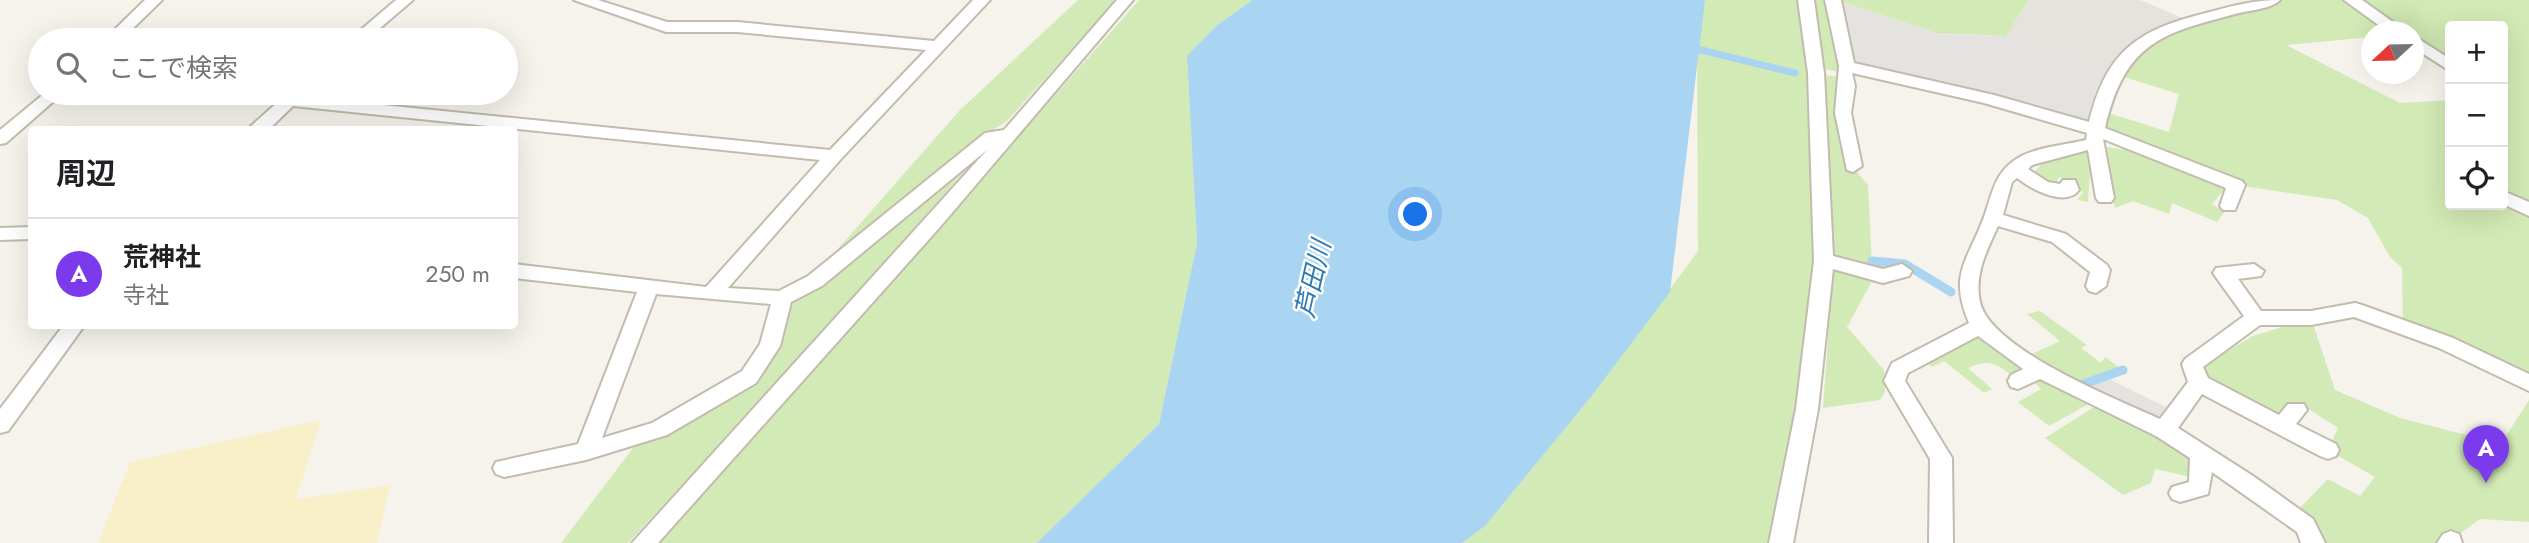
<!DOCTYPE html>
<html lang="ja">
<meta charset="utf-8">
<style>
:root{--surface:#fff;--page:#f6f6f6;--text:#202124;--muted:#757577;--line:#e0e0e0;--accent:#7c3aed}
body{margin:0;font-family:Jost,"Noto Sans JP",sans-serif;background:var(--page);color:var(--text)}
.controls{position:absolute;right:21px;top:21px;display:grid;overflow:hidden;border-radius:7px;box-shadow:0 7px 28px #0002}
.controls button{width:63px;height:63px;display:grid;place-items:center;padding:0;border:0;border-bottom:2px solid var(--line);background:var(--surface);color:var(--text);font:35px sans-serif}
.compass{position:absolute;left:2361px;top:21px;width:63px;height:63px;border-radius:50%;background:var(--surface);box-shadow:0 7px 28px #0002;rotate:248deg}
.you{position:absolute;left:1416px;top:215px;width:24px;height:24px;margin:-18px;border:5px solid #fff;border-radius:50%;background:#1a73e8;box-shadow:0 0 0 10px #1a73e833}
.badge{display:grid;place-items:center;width:46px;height:46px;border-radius:50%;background:var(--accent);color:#fff;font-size:23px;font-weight:700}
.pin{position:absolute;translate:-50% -58px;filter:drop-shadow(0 2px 4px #0008)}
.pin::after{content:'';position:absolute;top:37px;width:24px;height:21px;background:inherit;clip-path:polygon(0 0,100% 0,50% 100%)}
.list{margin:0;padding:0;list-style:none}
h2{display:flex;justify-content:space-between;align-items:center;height:91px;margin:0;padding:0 28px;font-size:30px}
h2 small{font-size:23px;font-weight:400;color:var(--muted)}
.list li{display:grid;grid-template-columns:46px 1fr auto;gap:21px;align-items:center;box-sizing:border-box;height:112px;padding:0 28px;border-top:2px solid var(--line)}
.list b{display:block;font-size:26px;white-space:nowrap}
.list p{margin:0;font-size:23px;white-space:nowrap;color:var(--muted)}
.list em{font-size:23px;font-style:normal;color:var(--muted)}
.icon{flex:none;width:38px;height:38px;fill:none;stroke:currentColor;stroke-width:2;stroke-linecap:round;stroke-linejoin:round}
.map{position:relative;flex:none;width:2529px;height:543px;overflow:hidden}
.search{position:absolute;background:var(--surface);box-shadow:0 7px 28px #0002;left:28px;top:28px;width:490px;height:77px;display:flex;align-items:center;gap:18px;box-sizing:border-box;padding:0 24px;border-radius:38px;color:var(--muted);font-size:26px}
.panel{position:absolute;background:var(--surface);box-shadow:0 7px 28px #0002;left:28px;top:126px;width:490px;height:203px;border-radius:7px}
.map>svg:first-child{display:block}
.industrial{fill:#e6e2dd}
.green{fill:#d2eab5;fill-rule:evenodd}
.sand{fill:#f9efc9}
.parking{fill:#e5e3e0}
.water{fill:#a9d4f2}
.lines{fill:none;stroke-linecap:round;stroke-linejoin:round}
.stream-far1{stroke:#a9d4f2;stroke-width:7}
.stream{stroke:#a9d4f2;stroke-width:9}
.street-casing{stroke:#c2bbae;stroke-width:4}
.street{fill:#fff;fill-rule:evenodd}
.labels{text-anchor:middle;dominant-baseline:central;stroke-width:5;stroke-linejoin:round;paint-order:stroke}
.water-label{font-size:26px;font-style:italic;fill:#2e7ab2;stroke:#fff}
</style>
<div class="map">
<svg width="2529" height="543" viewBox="0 0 2529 543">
<rect width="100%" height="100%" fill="#f6f3ec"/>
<path class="industrial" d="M 2029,0 L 2140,0 L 2195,23 L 2114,74 L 2006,36 Z"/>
<g class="green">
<path d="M 1078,0 L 1116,0 L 1007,121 L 963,149 L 829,259 L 960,110 Z"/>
<path d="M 1139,0 L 1252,0 L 1216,26 L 1187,56 L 1197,243 L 1159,424 L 1037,543 L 660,543 Z"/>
<path d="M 1705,0 L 1833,0 L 1844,73 L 1816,67 L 1824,260 L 1781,543 L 1462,543 L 1485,526 L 1590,398 L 1698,251 L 1697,42 Z"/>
<path d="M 1836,0 L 2029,0 L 2006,36 L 1936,33 Z"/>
<path d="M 2272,0 L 2529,0 L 2529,383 L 2403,330 L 2402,268 L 2390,257 L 2368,218 L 2337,200 L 2236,185 L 2093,129 L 2102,111 L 2169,132 L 2179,94 L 2114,74 L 2150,36 ZM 2450,26 L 2503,26 L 2503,205 L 2450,205 L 2450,100 L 2400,103 L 2286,45 L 2372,37 L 2372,32 L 2414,32 L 2414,41 L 2450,66 Z"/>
<path d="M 1825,75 L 1838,77 L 1845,159 L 1868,185 L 1872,268 L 1833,258 Z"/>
<path d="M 986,147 L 760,402 L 628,543 L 561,543 L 633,448 L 729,397 L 788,304 L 825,283 Z"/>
<path d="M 2105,147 L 2144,152 L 2227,186 L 2212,204 L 2224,212 L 2217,222 L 2172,203 L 2169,214 L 2133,201 L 2115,208 L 2104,158 Z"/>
<path d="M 2087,148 L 2090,173 L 2088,202 L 2077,200 L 2083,193 L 2074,181 L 2059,177 L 2054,187 L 2031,176 L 2043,162 Z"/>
<path d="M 1833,270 L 1872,281 L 1847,327 L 1884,370 L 1885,392 L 1880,400 L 1823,408 Z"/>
<path d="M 2040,311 L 2087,345 L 2081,348 L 2101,363 L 2105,357 L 2120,368 L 2076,384 L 2030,355 L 2060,341 L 2027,314 Z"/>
<path d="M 2311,318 L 2335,390 L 2400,418 L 2501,444 L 2529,400 L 2529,522 L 2480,519 L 2447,543 L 2313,543 L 2292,516 L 2328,479 L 2360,496 L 2375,477 L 2328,450 L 2338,428 L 2307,408 L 2302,414 L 2283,415 L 2201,376 L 2201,366 L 2253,336 Z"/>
<path d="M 1983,334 L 2031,369 L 2014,377 C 1997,364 1989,358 1968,368 L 1992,389 L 1984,393 L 1944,361 L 1932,367 L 1923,360 Z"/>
<path d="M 2039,376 L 2084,398 L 2087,405 L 2049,426 L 2018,402 L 2041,389 L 2032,380 Z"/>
<path d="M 2102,402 L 2201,453 L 2200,479 L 2155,469 L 2151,483 L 2123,495 L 2045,438 Z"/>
</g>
<path class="sand" d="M 321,420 L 296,499 L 390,485 L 377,543 L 98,543 L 130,462 Z"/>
<g class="parking">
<path d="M 1836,0 L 1936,33 L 2006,36 L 2114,74 L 2093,129 L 1847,66 Z"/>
<path d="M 2107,378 L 2172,410 L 2168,418 L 2152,419 L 2078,386 L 2092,385 Z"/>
</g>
<path class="water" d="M 1252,0 L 1705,0 L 1670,292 L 1590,398 L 1485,526 L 1462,543 L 1037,543 L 1159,424 L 1197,243 L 1187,56 L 1216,26 Z"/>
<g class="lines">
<path class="stream-far1" d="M 1689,47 L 1795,73"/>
<g class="stream">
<path d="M 1872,261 L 1905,264 L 1951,292"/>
<path d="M 2074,383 L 2078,386 L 2123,370"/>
</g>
<defs>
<g id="street">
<path d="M 145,0 L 162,0 L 121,40 L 104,40 Z"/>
<path d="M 396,0 L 413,0 L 366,40 L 349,40 Z"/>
<path d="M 574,0 L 598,0 L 667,22 L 737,22 L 934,41 L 973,0 L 990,0 L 840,160 L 728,288 L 779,291 L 808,276 L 985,133 L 1004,130 L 1117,0 L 1133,0 L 940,227 L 658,543 L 632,543 L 987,150 L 822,286 L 791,302 L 780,346 L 756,383 L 667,435 L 586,460 L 504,477 L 496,474 L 493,468 L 496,462 L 578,444 L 637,292 L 514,278 L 514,264 L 706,287 L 820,160 L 293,106 L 268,130 L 249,130 L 251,126 L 288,93 L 306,93 L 303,97 L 830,150 L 926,50 L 737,32 L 666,32 ZM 656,294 L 771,304 L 760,344 L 742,371 L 652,423 L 602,438 Z"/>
<path d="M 1798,0 L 1814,0 L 1824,73 L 1833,256 L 1883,269 L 1902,264 L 1912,271 L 1909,276 L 1883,283 L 1833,269 L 1818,409 L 1793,543 L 1769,543 L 1796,409 L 1814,261 L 1808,73 Z"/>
<path d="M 1825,0 L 1841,0 L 1854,63 L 1994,95 L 2089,122 C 2107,50 2138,30 2206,13 C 2231,6 2254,0 2280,0 C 2271,9 2251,10 2239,13 C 2162,33 2125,42 2105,128 L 2242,181 L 2245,185 L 2235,210 L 2223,210 L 2220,206 L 2226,188 L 2103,139 L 2114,198 L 2111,202 L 2099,202 L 2096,198 L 2088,150 L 2032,165 L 2028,169 L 2048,182 L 2060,184 L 2063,180 L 2075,180 L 2079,190 C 2065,208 2031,189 2017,178 L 2012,182 L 2003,215 L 2066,234 L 2107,265 L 2110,270 L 2106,286 L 2096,293 L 2089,291 L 2086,286 L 2090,272 L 2052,242 L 1998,226 C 1987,250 1974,274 1980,302 C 1990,349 2118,400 2160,419 L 2188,382 L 2182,364 L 2185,359 L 2244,316 L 2213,273 L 2216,268 L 2254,264 L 2264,271 L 2261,276 L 2238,279 L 2261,311 L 2311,311 L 2355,303 L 2362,305 L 2453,338 L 2529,374 L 2529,391 L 2439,348 L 2354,317 L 2311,325 L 2260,325 L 2203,367 L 2208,378 L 2279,415 L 2288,404 L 2304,404 L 2307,410 L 2296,424 L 2336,444 L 2339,450 L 2336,456 L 2328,459 L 2320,456 L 2202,394 L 2178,428 L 2253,476 L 2313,519 L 2325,543 L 2301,543 L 2297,532 L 2212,472 L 2208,494 L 2180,502 L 2172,499 L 2169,493 L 2172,487 L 2189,482 L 2190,458 L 2156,436 L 2040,379 L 2018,389 L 2011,387 L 2008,381 L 2011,375 L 2023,369 L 1978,336 L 1908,373 L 1905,381 L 1952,458 L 1953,543 L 1929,543 L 1930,459 L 1884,381 L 1892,363 L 1969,323 C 1948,273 1968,261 1984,217 C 1993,192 1994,173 2018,158 C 2036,147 2066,145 2086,140 L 2087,133 L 1984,103 L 1852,73 L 1855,86 L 1851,113 L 1862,166 L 1853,172 L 1847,170 L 1835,113 L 1839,66 Z"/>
<path d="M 2344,0 L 2362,0 L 2407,32 L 2388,32 Z"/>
<path d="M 2414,36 L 2450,59 L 2450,71 L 2414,48 Z"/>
<path d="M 45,93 L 63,93 L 6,143 L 0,144 L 0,130 Z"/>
<path d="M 2503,191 L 2529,202 L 2529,216 L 2503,204 Z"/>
<path d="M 32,227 L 32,239 L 0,240 L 0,228 Z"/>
<path d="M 63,326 L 84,326 L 8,431 L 0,433 L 0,409 Z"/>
<path d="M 2451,531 L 2459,534 L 2462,543 L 2437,543 L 2443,534 Z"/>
</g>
</defs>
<use href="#street" class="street-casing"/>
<use href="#street" class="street"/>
</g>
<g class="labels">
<g class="water-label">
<text transform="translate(1313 279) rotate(-77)">芦田川</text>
</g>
</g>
</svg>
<div class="controls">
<button>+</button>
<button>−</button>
<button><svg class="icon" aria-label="locate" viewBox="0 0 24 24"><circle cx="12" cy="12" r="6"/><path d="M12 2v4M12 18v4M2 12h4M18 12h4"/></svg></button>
</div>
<svg class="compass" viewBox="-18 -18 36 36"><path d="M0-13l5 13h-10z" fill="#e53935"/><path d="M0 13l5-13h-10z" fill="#757577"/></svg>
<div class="you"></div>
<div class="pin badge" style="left:2486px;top:483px">A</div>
<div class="search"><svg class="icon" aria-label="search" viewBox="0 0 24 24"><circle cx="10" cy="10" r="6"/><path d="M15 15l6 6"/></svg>ここで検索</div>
<section class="panel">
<h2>周辺<small></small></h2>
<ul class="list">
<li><span class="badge">A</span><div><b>荒神社</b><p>寺社</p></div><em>250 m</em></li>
</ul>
</section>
</div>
